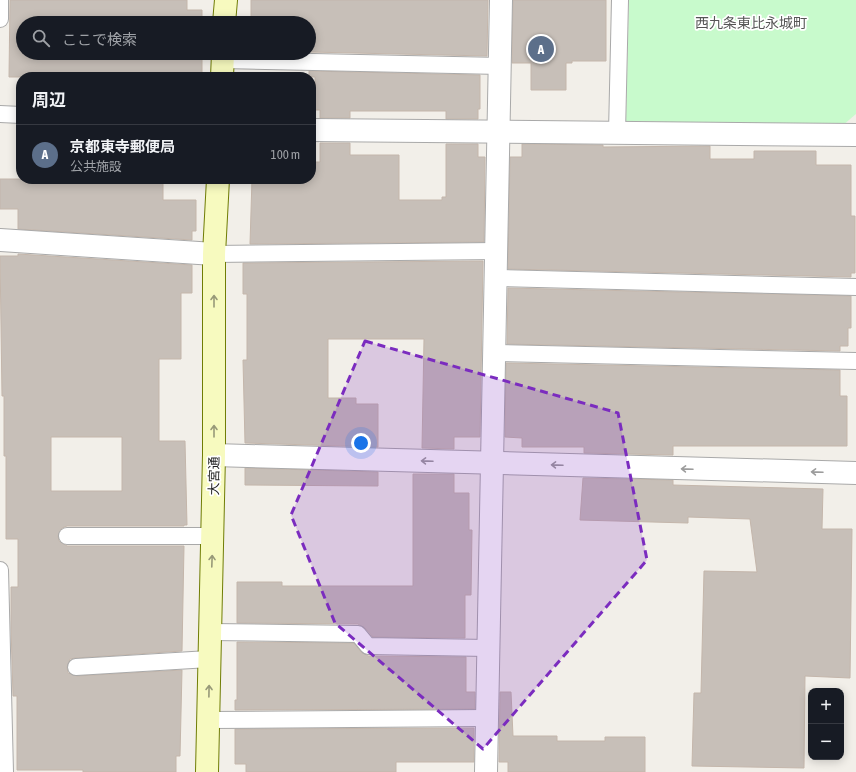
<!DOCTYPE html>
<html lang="ja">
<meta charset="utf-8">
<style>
:root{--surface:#171b24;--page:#20242c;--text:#f1f3f6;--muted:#9ea1a6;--line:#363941;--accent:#db2777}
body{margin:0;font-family:"Asap Condensed","Noto Sans JP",sans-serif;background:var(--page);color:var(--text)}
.controls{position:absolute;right:12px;bottom:12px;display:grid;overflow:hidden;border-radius:8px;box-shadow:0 2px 10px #0003}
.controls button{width:36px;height:36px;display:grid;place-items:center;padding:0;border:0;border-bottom:1px solid var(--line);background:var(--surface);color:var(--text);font:20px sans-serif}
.you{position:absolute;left:361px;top:443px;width:14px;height:14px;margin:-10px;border:3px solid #fff;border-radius:50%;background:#1a73e8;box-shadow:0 0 0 6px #1a73e833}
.badge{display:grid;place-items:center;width:26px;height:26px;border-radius:50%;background:var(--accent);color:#fff;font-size:13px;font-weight:700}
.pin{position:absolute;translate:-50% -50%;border:2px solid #fff;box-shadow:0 1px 4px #0006}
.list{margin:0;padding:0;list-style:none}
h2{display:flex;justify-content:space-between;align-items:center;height:52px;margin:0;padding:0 16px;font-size:17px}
h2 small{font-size:13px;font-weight:400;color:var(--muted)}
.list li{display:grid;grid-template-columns:26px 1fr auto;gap:12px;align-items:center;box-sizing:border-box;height:60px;padding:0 16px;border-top:1px solid var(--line)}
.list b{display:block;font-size:15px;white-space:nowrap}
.list p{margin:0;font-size:13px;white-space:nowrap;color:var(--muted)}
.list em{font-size:13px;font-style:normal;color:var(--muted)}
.icon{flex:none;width:22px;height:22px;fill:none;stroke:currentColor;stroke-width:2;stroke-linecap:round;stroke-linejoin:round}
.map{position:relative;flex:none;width:856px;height:772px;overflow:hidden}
.search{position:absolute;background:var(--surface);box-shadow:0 2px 10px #0003;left:16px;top:16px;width:300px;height:44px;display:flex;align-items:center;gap:10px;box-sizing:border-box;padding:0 14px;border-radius:22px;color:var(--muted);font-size:15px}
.panel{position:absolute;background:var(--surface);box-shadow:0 2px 10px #0003;left:16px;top:72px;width:300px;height:112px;border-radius:16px}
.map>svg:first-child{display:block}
.park{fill:#c8facc}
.building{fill:#c7bfb8;stroke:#c4b6ab;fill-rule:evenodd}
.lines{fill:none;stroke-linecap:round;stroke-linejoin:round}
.lane-casing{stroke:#a9a9a9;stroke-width:18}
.street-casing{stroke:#a9a9a9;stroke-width:24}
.secondary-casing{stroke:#707d05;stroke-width:24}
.lane{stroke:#fff;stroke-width:16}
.street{stroke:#fff;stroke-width:22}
.secondary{stroke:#f7fabf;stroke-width:22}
.oneway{stroke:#979978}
.oneway2{stroke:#9c9c9c}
.marked{fill:#7b2cbf;fill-opacity:0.2;stroke:#7b2cbf;stroke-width:3;stroke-dasharray:8 5;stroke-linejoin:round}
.labels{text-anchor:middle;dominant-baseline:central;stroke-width:3.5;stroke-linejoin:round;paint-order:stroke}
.street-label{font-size:13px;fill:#222;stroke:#fff}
.neighbourhood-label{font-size:14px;fill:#555;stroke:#fff}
</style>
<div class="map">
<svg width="856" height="772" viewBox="0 0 856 772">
<rect width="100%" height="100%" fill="#f2efe9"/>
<path class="park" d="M 629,0 L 856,0 L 856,114 L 842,126 L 626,121 Z"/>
<g class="building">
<path d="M 10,0 L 187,0 L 187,10 L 202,10 L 202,23 L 23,23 L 23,53 L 202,53 L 202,73 L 125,73 L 125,76 L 93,77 L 9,77 Z"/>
<path d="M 251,0 L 488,0 L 487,56 L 309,52 L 309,23 L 251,23 Z"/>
<path d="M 513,0 L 606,0 L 606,61 L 572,61 L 572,63 L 566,63 L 566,90 L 531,90 L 531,63 L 512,63 Z"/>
<path d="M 309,71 L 480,75 L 480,109 L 478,109 L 478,119 L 446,119 L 446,111 L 350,111 L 350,118 L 320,118 L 320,110 L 315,110 L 315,77 L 309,77 Z"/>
<path d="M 320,143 L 350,143 L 350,155 L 399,155 L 399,200 L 442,200 L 442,197 L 446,197 L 446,144 L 478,144 L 478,157 L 485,157 L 484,242 L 250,244 L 252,179 L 311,179 L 311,162 L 320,162 Z"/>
<path d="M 522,144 L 603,145 L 603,147 L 710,146 L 710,159 L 754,159 L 754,151 L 816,151 L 816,165 L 851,165 L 851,216 L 855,216 L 855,273 L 851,273 L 851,277 L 508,269 L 510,157 L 522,157 Z"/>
<path d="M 0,179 L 37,179 L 37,183 L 111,183 L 111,180 L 163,180 L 163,200 L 196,200 L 196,231 L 192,231 L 192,240 L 18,229 L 18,209 L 0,209 Z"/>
<path d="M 18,254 L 192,265 L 192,293 L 181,293 L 181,359 L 159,359 L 159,441 L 185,441 L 187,525 L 184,525 L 184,526 L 67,526 L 62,528 L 58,536 L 59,541 L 67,546 L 184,546 L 182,651 L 75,658 L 70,659 L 67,667 L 68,673 L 77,676 L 182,670 L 180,756 L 176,756 L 176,772 L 83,772 L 83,770 L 17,770 L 17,696 L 13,696 L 11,627 L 11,587 L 18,587 L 18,539 L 6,539 L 6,456 L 4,456 L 4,396 L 2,396 L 0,256 L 18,256 ZM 51,437 L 122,437 L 122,491 L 51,491 Z"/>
<path d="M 483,261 L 480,437 L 454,437 L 454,449 L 422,448 L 424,339 L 328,339 L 328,398 L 356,398 L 356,404 L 378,404 L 378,447 L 245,443 L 243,360 L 247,360 L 247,294 L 243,294 L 243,263 Z"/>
<path d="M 508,288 L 851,296 L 851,328 L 848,328 L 848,346 L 840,346 L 840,351 L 507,344 Z"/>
<path d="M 506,363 L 840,370 L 840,396 L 847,396 L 847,446 L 673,446 L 673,455 L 584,453 L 584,447 L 522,447 L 522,438 L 505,437 Z"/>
<path d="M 245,468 L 378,472 L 378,486 L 245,485 Z"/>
<path d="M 413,474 L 454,474 L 454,493 L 469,493 L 469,530 L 472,530 L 471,595 L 465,595 L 465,638 L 373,637 L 365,628 L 358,624 L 237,623 L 237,582 L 282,582 L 282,586 L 413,586 Z"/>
<path d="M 583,478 L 673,480 L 673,485 L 823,489 L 822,529 L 852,529 L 850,678 L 805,676 L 804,768 L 692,766 L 694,693 L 701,693 L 704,571 L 757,572 L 750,519 L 688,517 L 688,523 L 580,520 Z"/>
<path d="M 237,642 L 354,643 L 361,652 L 368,656 L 466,657 L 466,692 L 475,692 L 475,709 L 235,710 L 235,700 L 237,700 Z"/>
<path d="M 500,692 L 511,692 L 513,736 L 557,736 L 557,741 L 605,741 L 605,737 L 645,737 L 645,772 L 508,772 L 508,762 L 499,762 Z"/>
<path d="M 474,728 L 474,762 L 396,762 L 396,772 L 246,772 L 246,764 L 235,764 L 235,729 Z"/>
</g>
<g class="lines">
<defs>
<g id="lane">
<path d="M 0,19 L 0,0"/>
<path d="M 223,60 L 501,66"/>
<path d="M 0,114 L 21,115"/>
<path d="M 617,133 L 620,0"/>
<path d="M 214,254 L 497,251"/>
<path d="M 496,278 L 856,287"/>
<path d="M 494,353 L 856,361"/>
<path d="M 67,536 L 212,536"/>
<path d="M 0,570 L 5,772"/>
<path d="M 210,632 L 358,634 L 368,646 L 488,648"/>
<path d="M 76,667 L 209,659"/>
<path d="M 209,720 L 486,718"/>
</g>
<g id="street">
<path d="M 311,130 L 856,135"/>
<path d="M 0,240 L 214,254"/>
<path d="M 214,455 L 856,473"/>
<path d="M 486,772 L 501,0"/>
</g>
<g id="secondary">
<path d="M 224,23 L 226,0"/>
<path d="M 222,77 L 223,53"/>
<path d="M 207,772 L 214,455 L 214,254 L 218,179"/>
</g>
</defs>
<use href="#lane" class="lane-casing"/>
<use href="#street" class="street-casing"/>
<use href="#secondary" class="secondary-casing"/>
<use href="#lane" class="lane"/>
<use href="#street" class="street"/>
<use href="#secondary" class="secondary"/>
</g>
<defs><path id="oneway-shaft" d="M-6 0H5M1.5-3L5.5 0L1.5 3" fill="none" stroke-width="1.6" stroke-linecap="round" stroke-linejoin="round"/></defs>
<g class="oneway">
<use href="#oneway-shaft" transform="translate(214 301) rotate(-90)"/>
<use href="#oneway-shaft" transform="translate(214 431) rotate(-90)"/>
<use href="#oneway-shaft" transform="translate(212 561) rotate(-88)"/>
<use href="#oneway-shaft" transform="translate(209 691) rotate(-89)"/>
</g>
<g class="oneway2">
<use href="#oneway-shaft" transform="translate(427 461) rotate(-178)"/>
<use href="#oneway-shaft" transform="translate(557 465) rotate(-178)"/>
<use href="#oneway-shaft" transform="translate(687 469) rotate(-178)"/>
<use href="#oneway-shaft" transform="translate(817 472) rotate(-178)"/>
</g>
<path class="marked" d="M 365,341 L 618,413 L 647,560 L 483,749 L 335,623 L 291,515 Z"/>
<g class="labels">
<g class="street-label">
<text transform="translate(214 476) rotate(-89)">大宮通</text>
</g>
<g class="neighbourhood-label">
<text x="751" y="23">西九条東比永城町</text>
</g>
</g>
</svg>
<div class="controls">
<button>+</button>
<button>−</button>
</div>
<div class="you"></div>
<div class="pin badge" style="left:541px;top:49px;background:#5c6f8a">A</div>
<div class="search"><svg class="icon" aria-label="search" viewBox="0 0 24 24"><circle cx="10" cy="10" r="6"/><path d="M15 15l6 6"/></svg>ここで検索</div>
<section class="panel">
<h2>周辺<small></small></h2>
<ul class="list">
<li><span class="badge" style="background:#5c6f8a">A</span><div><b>京都東寺郵便局</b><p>公共施設</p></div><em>100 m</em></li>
</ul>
</section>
</div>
